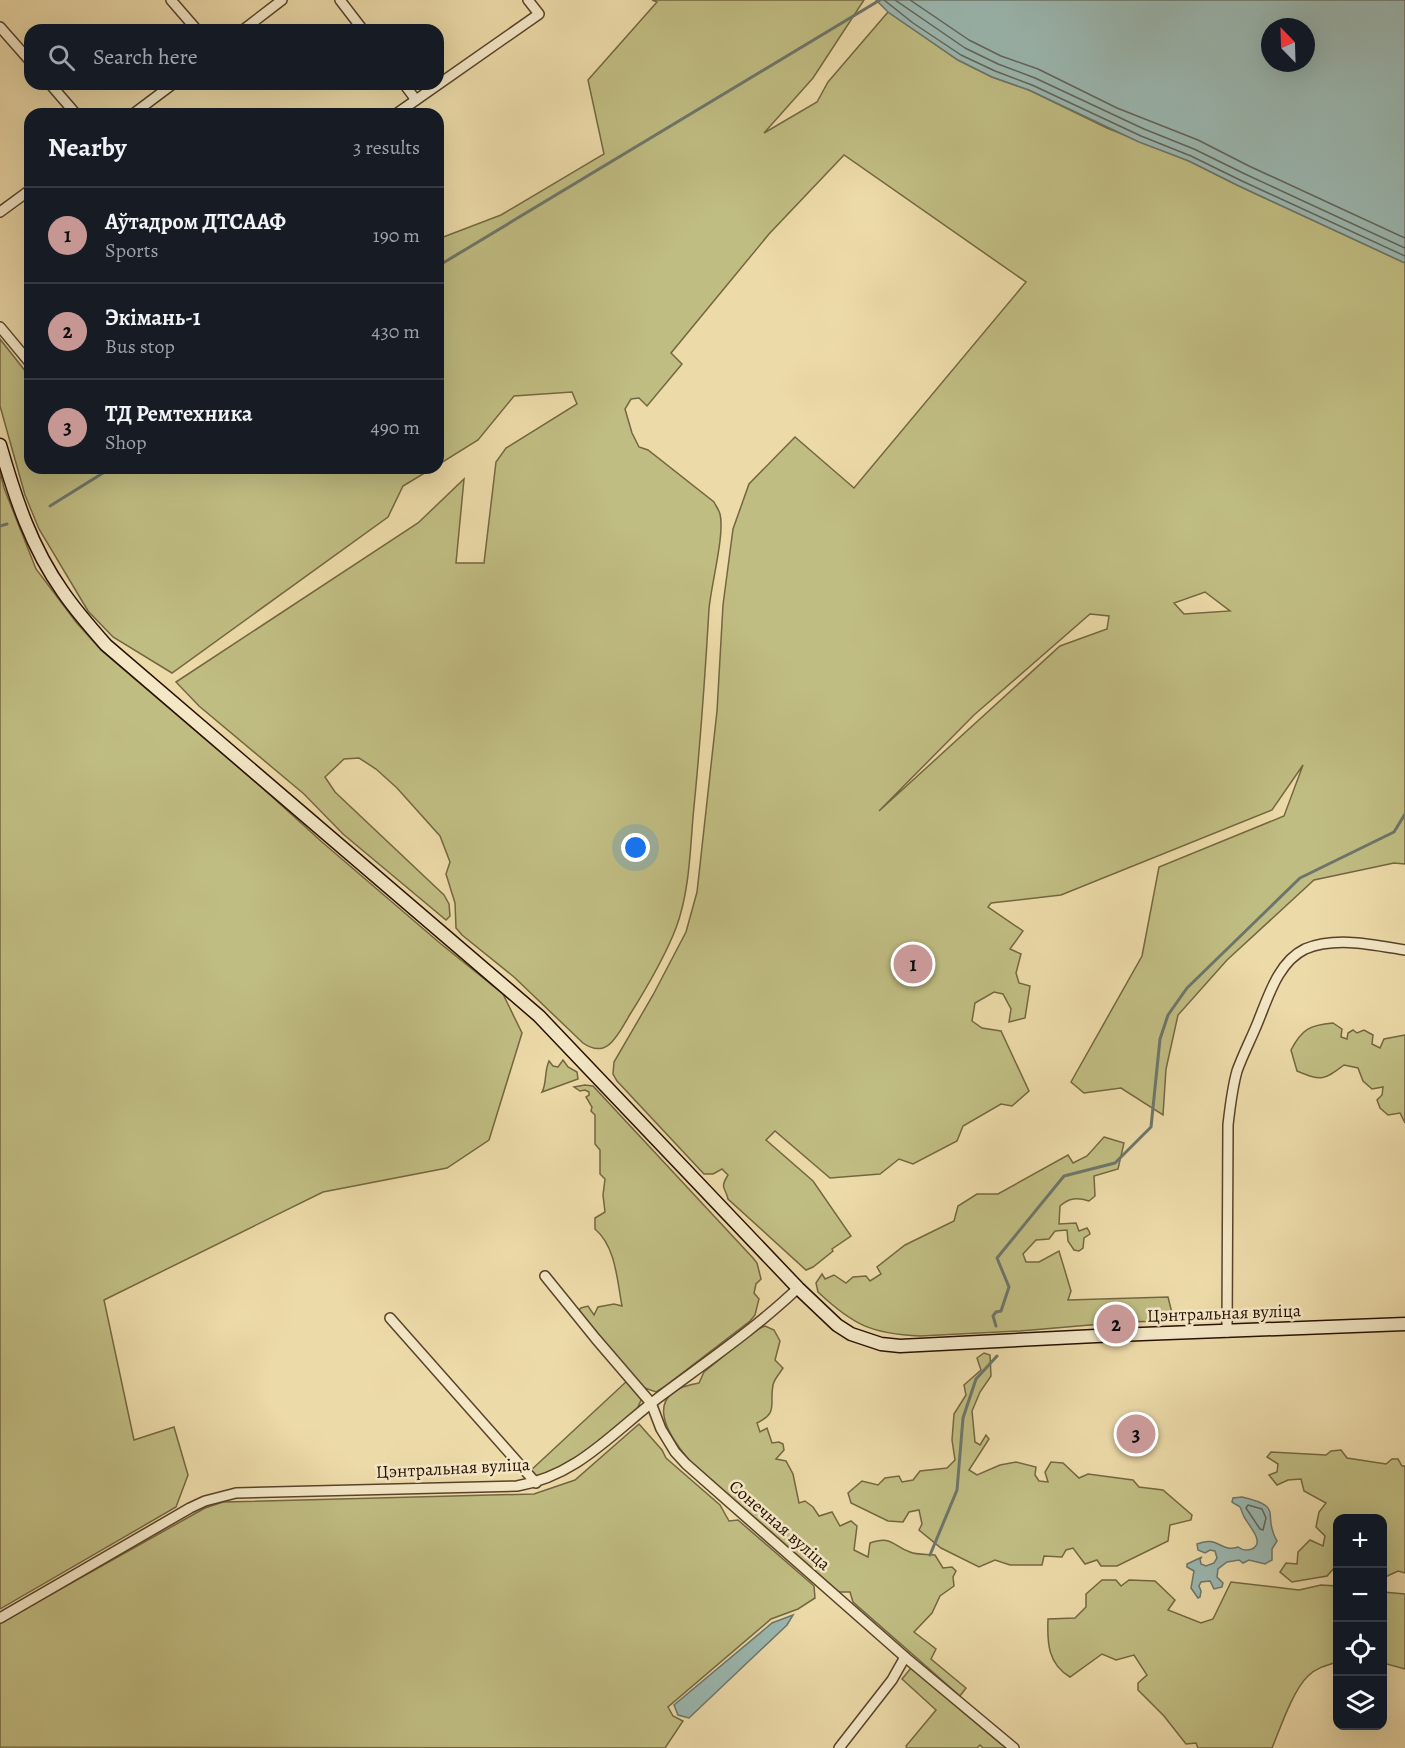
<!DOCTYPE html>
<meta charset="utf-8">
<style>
:root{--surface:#171b24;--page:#20242c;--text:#f1f3f6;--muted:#9ea1a6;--line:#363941;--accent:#c59692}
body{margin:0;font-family:Alegreya,serif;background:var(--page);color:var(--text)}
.controls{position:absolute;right:18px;bottom:18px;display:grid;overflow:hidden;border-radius:12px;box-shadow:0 6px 24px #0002}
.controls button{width:54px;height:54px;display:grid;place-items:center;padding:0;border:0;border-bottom:2px solid var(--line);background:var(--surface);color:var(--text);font:30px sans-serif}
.compass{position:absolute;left:1261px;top:18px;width:54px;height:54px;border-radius:50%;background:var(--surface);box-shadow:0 6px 24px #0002;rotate:337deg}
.you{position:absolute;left:636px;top:848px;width:21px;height:21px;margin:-15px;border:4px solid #fff;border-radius:50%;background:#1a73e8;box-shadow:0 0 0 9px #1a73e833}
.badge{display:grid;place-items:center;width:39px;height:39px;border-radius:50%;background:var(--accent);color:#111;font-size:20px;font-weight:700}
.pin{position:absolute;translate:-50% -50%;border:3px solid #fff;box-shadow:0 2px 6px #0006}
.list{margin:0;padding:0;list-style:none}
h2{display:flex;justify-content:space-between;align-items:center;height:78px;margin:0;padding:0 24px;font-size:26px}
h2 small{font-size:20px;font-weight:400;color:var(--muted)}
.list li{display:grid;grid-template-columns:39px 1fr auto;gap:18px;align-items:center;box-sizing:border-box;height:96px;padding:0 24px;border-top:2px solid var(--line)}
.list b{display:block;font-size:22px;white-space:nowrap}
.list p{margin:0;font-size:20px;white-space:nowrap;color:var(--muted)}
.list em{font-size:20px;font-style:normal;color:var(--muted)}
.icon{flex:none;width:33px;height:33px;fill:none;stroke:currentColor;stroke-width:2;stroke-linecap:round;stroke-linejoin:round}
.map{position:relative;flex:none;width:1405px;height:1748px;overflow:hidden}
.search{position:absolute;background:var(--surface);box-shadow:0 6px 24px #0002;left:24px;top:24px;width:420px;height:66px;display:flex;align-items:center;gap:15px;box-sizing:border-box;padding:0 21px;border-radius:18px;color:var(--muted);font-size:22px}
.panel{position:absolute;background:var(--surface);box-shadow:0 6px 24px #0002;left:24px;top:108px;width:420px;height:366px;border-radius:18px}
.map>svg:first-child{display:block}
.green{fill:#c0bd82;stroke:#746641;stroke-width:1.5;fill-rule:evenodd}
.water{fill:#9bb8b1;stroke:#6d756a;stroke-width:1.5;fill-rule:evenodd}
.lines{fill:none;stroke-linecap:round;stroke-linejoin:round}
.shore{stroke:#626458;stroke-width:1.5}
.stream{stroke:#6d756a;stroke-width:3}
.street-casing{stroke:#59422a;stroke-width:12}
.secondary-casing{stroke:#281000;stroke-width:15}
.street{stroke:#f3e7c6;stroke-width:9}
.secondary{stroke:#f3e7c6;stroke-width:12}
.labels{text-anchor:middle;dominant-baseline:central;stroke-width:5;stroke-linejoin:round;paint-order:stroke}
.street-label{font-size:18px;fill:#281000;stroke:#f3e7c6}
</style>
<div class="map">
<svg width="1405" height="1748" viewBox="0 0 1405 1748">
<rect width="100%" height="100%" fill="#ecdaa8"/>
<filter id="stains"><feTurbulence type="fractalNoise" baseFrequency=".00333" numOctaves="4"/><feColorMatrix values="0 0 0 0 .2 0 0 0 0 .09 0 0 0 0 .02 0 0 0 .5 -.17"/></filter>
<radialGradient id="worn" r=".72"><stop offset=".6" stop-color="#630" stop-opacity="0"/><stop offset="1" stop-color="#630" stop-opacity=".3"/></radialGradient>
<g class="green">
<path d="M 652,0 L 864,0 L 813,78 L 764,133 L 817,102 L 828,82 L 888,12 L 958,60 L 992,77 L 1029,90 L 1107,128 L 1189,161 L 1239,186 L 1405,263 L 1405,864 L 1394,863 L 1314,880 L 1227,960 L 1178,1015 L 1166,1069 L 1163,1115 L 1121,1088 L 1084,1093 L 1071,1082 L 1142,956 L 1159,867 L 1284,816 L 1303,765 L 1272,810 L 1061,895 L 991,903 L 988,907 L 1023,931 L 1010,949 L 1021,954 L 1016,973 L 1019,983 L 1030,986 L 1025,1018 L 1009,1022 L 1011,1009 L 1003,994 L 994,992 L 975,1003 L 972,1021 L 982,1028 L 1001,1031 L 1029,1091 L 1012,1106 L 1001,1104 L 963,1126 L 957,1141 L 913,1164 L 899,1159 L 880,1174 L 830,1178 L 775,1131 L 766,1140 L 813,1181 L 851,1236 L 832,1249 L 833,1251 L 813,1267 L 806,1270 L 728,1199 C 726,1188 719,1189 728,1175 L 722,1169 L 713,1174 L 704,1174 L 617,1081 L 613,1074 L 614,1062 L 653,995 L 686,932 L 697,892 L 717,711 L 723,605 L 733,529 L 749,484 L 795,437 L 854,488 L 1026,282 L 844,155 L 769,234 L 671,353 L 682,364 L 647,406 L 639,398 L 631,399 L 625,409 L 632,433 L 639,447 L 648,450 L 714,502 C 716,506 719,510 720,514 C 725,534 711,585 709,609 C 705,678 700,747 693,817 C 690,854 689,893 676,928 C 664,959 646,989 629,1016 C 618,1035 607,1060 583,1043 L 514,977 L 462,935 L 456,928 L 455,903 L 446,874 L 450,862 L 440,836 L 397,788 L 376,769 L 359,758 L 344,759 L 325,777 L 335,792 L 444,895 L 449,904 L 450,916 L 446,920 L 343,834 L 304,794 L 199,706 L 176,682 L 418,523 L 464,479 L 456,563 L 484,563 L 496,462 L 506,448 L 577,404 L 572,392 L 514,396 L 478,440 L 438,465 L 438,239 L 501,215 L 604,154 L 588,80 L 657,2 ZM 1205,592 L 1230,611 L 1184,614 L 1174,603 ZM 1090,614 L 1109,616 L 1107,629 L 1060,646 L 879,811 L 974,715 Z"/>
<path d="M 0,339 L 30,377 L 30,468 L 433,468 L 403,486 L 388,517 L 172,673 L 113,637 L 88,611 L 39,529 L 25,495 L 0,406 Z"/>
<path d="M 0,472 L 4,488 L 36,569 L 76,622 L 101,650 L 259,785 L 322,842 L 441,944 L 503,994 L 522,1033 L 489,1140 L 447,1168 L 323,1192 L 104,1300 L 134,1440 L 174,1427 L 188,1475 L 176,1507 L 0,1609 Z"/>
<path d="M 1333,1023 L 1342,1029 L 1341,1037 L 1347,1039 L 1348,1033 L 1353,1030 L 1357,1033 L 1364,1030 L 1373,1035 L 1372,1044 L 1380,1048 L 1384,1039 L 1405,1035 L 1405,1123 L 1400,1113 L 1388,1115 L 1380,1108 L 1377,1100 L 1382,1095 L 1383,1087 L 1372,1089 L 1363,1081 L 1358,1068 L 1344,1065 C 1323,1081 1321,1081 1297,1071 L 1291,1050 C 1302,1029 1310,1025 1333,1023 Z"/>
<path d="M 563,1060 L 568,1067 L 577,1072 L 578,1079 L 542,1092 C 547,1083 544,1072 549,1061 L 553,1066 L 558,1067 Z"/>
<path d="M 585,1085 L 593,1086 L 753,1258 L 757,1263 L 761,1279 L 756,1284 L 754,1293 L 759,1299 L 755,1315 L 750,1321 L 664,1387 L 656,1392 L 642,1387 L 578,1311 L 581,1308 L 588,1306 L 594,1315 L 598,1307 L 614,1304 L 622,1306 C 617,1280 616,1247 595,1229 L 595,1218 L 605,1212 L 603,1195 L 605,1179 L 600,1174 L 600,1150 L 595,1144 L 595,1115 L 591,1111 L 592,1107 L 586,1097 L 589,1095 L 589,1092 L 585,1090 L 580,1091 L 574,1087 Z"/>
<path d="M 1104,1137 L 1124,1143 L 1118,1169 L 1094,1176 L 1095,1196 L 1089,1201 C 1077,1197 1069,1198 1060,1206 L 1059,1224 L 1076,1223 L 1079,1231 L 1087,1228 L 1089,1231 L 1090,1234 L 1084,1238 L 1083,1248 L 1079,1251 L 1074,1250 L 1068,1241 L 1067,1230 L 1055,1231 L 1049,1239 L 1036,1240 L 1023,1254 L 1026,1262 L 1039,1262 L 1059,1251 L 1071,1291 L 1068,1300 L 1168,1297 L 1174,1321 L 1119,1322 L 1119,1317 L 1113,1317 L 1113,1323 L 1020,1331 L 920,1336 C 872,1334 853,1325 818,1292 L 816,1283 L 822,1274 L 825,1279 L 834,1275 L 846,1283 L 853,1277 L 866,1276 L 870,1281 L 881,1274 L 877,1267 L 905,1245 L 954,1221 L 958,1206 L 977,1194 L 998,1194 L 1068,1155 L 1073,1163 L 1087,1156 Z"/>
<path d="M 765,1326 L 774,1330 L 780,1341 L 775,1360 L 783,1368 C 780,1373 774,1379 773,1385 C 769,1405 779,1412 757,1423 L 760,1432 L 767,1428 L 772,1443 L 779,1442 L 783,1444 L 784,1450 L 776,1459 L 786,1461 L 793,1474 L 799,1503 L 805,1501 L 813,1507 L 819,1516 L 832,1512 L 840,1526 L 851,1521 L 857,1526 L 854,1550 L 868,1557 L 870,1543 C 892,1535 892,1546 910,1552 C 917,1555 927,1554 935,1555 L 943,1568 L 952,1567 L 956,1571 L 953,1577 L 954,1586 L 940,1596 L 932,1613 L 914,1632 L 936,1649 L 931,1659 L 966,1688 L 960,1696 L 853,1602 L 850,1592 L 839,1592 L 690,1461 C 664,1431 643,1392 699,1383 L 704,1372 L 756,1330 Z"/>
<path d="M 984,1353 L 990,1355 L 991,1376 L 980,1392 L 972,1411 L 975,1442 L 980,1445 L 986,1435 L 989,1439 L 969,1470 L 977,1475 L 1000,1465 L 1016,1462 L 1036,1467 L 1035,1475 L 1039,1481 L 1048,1482 L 1045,1472 L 1051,1462 L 1063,1463 L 1079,1478 L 1088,1474 L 1133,1480 L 1139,1487 L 1163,1490 L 1192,1515 L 1191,1520 L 1170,1525 L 1168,1541 L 1117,1566 L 1101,1566 L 1097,1560 L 1085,1564 L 1073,1548 L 1066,1550 L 1062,1557 L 1044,1556 L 1042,1565 L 1010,1565 L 995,1560 L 979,1567 L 941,1548 L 919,1530 L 922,1524 L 919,1510 L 909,1512 L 903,1522 L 888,1521 L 851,1503 L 848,1493 L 862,1481 L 878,1485 L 885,1478 L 899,1476 L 902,1482 L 913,1480 L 920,1471 L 947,1468 L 955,1460 L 952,1440 L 954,1414 L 966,1395 L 964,1385 L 981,1370 L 977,1358 Z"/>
<path d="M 628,1380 L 642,1398 L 636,1411 C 604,1436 574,1465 535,1478 L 529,1472 Z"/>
<path d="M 639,1424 L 662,1450 L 666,1458 L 720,1505 L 729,1521 L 738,1520 L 814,1586 L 815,1598 L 798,1609 L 771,1619 L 668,1707 L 673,1716 L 683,1721 L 665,1748 L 0,1747 L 0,1623 L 205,1508 L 223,1502 L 534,1494 L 575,1480 Z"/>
<path d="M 1341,1450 L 1347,1458 L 1386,1464 L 1392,1459 L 1398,1459 L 1402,1466 L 1405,1466 L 1405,1573 L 1398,1571 L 1383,1578 L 1382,1518 L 1338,1518 L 1337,1567 L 1336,1566 L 1327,1576 L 1292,1582 L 1280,1572 L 1286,1563 L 1297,1564 L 1298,1552 L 1310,1540 L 1323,1546 L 1325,1536 L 1316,1527 L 1319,1512 L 1326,1503 L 1304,1491 L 1301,1479 L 1288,1480 L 1277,1485 L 1269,1475 L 1277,1472 L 1278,1464 L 1267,1457 L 1271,1452 L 1326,1455 L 1331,1451 Z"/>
<path d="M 1102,1580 L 1116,1580 L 1121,1586 L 1129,1580 L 1155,1581 L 1175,1600 L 1168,1610 L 1201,1623 L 1213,1619 L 1231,1582 L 1299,1590 L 1321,1585 L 1337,1586 L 1337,1662 C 1327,1665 1316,1668 1308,1676 C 1293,1690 1280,1729 1272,1748 L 1198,1748 L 1196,1743 L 1186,1744 L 1164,1716 L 1138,1690 L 1138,1683 L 1147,1675 L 1134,1655 L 1116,1660 L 1102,1654 L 1070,1677 C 1048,1664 1047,1643 1048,1619 L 1075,1618 L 1086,1607 L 1086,1594 Z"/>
<path d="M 1383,1592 L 1405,1594 L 1405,1669 L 1383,1663 Z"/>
<path d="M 911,1668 L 1006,1748 L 983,1748 L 980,1745 L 977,1748 L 907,1748 L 906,1746 L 936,1710 L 902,1679 Z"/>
</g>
<g class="water">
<path d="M 876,0 L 1405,0 L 1405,263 L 1239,186 L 1189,161 L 1139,142 L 1029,90 L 992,77 L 958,60 L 888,12 ZM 1270,27 L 1306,27 L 1306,63 L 1270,63 Z"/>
<path d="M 1242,1497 C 1286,1507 1261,1514 1277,1541 L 1272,1549 L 1272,1560 L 1265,1564 L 1249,1560 L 1243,1563 L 1239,1560 L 1227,1562 L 1218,1569 L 1217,1577 L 1223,1583 L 1222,1587 L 1214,1589 L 1210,1581 L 1201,1582 L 1199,1586 L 1201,1591 L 1200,1597 L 1198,1598 L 1191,1588 L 1194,1571 L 1187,1567 L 1187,1564 L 1202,1557 L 1200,1559 L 1201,1564 L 1206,1566 L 1214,1563 L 1217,1558 L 1215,1551 L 1210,1550 L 1205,1553 L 1198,1550 L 1197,1544 C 1218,1535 1221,1553 1238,1547 C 1242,1550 1247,1551 1252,1549 C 1265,1543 1250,1527 1246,1520 C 1243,1516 1242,1511 1240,1507 C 1239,1506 1233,1503 1232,1502 L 1233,1498 Z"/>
<path d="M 793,1615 L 787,1625 L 689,1718 L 678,1715 L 674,1705 L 772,1623 Z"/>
</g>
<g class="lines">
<g class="shore">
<path d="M 884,0 L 913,23 L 961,55 L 995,71 L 1032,85 L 1141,136 L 1191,156 L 1242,181 L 1405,256"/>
<path d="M 895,0 L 965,48 L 998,64 L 1035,78 L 1144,129 L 1194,149 L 1245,174 L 1405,248"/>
<path d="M 910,0 L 969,40 L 1001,56 L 1038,69 L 1117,108 L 1198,140 L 1249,166 L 1405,238"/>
<path d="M 1248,1505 L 1262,1509 L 1266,1518 L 1263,1530 L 1260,1529 L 1246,1508 Z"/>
</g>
<g class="stream">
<path d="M 438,266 L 880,0"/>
<path d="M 50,506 L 111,468"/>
<path d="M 0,526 L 7,524"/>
<path d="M 996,1326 L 993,1316 L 996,1312 L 1001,1311 L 1009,1287 L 997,1258 L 1064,1176 L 1115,1163 L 1151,1127 L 1160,1039 L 1168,1015 L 1187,988 L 1300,878 L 1394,832 L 1405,814"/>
<path d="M 930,1555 L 957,1490 L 963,1418 L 976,1379 L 997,1356"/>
</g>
<defs>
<g id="street">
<path d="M 171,0 L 197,30"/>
<path d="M 340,0 L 363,30"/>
<path d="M 0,27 L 30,61"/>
<path d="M 243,30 L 282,0"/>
<path d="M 50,84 L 76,114"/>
<path d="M 404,84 L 416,100"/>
<path d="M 133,114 L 173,84"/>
<path d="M 396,114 L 539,14 L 528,0"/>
<path d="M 0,212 L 30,190"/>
<path d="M 0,327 L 30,363"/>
<path d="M 545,1276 L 596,1339 L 651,1403 L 661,1429 L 675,1452 L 686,1464 L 905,1657 L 1014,1748"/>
<path d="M 390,1318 L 536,1483"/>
<path d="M 1227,1332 L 1228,1125 C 1230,1107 1232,1089 1237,1071 C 1242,1057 1249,1043 1255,1029 C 1267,1002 1276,963 1305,949 C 1336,936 1374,945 1405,950"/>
<path d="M 0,1618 L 190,1508 L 205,1501 L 236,1493 L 517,1486 C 577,1476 612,1433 658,1398 C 706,1362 755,1329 798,1288"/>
<path d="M 839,1748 L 892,1680 L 905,1657"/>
</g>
<path id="secondary" d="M 0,445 C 15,497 31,547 63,592 C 76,611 91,628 106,645 L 539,1016 L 798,1288 L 837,1325 L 851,1334 L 881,1344 L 900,1346 L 1116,1335 L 1405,1324"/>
</defs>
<use href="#street" class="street-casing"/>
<use href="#secondary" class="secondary-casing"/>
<use href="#street" class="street"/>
<use href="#secondary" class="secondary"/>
</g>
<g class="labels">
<g class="street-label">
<text transform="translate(1224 1313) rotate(-2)">Цэнтральная вуліца</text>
<text transform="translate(453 1468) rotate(-3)">Цэнтральная вуліца</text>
<text transform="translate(780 1525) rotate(41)">Сонечная вуліца</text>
</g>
</g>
<rect width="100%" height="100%" filter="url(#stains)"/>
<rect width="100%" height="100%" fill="url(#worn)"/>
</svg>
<div class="controls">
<button>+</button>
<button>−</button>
<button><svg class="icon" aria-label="locate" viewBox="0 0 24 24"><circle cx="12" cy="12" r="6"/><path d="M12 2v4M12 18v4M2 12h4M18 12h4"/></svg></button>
<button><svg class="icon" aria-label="layers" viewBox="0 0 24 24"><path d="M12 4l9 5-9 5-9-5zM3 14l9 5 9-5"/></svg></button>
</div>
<svg class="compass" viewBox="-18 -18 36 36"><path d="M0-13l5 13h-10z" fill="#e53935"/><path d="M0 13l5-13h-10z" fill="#9ea1a6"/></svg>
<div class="you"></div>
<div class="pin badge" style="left:913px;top:964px">1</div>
<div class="pin badge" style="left:1116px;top:1324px">2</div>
<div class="pin badge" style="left:1136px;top:1434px">3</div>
<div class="search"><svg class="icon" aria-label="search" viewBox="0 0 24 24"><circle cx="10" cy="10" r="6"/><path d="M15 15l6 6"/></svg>Search here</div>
<section class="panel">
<h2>Nearby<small>3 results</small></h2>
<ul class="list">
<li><span class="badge">1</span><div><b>Аўтадром ДТСААФ</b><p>Sports</p></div><em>190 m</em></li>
<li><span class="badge">2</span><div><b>Экімань-1</b><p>Bus stop</p></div><em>430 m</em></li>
<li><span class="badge">3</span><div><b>ТД Ремтехника</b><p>Shop</p></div><em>490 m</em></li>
</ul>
</section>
</div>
